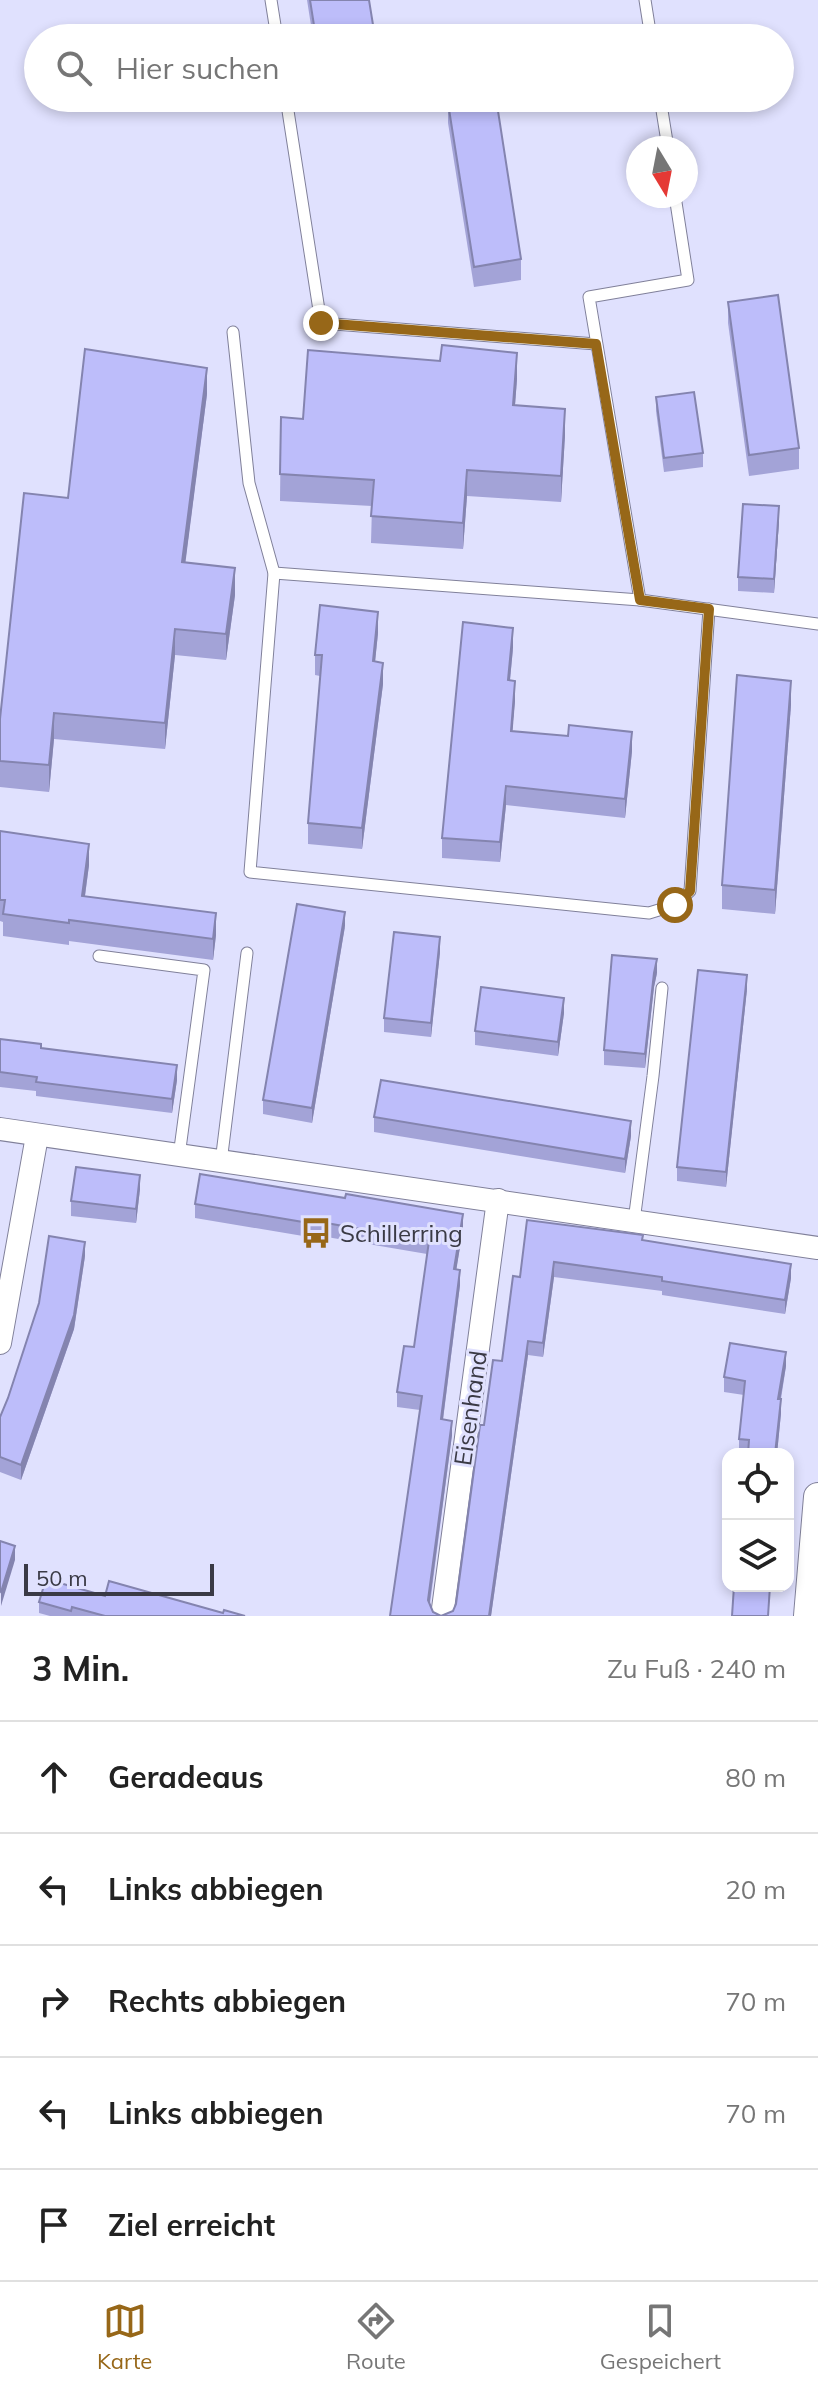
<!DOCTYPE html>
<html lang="de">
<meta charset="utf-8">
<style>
:root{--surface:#fff;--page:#f6f6f6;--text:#222;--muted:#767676;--line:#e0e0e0;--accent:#976718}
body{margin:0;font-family:Mulish,sans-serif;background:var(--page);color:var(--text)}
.controls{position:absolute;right:24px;bottom:24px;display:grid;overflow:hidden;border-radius:16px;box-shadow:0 4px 12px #0003}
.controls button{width:72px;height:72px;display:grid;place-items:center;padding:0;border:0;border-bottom:2px solid var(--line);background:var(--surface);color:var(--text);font:40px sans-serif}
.compass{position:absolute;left:626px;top:136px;width:72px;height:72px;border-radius:50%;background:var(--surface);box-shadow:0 4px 12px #0003;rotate:170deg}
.scale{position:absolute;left:24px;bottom:20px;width:190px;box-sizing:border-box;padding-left:8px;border:4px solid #3a3a45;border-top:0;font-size:22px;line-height:28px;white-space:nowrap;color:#3a3a45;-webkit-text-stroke:6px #e0e1fe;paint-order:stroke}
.stop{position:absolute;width:24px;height:24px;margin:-18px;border:6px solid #976718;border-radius:50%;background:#fff}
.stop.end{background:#976718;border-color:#fff;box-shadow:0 2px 8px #0008}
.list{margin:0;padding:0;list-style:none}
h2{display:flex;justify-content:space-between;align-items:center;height:104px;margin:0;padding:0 32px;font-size:34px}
h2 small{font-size:26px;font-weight:400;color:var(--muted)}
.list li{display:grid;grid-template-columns:52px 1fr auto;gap:24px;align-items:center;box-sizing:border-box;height:112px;padding:0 32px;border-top:2px solid var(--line)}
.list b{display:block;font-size:30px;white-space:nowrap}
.list em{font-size:26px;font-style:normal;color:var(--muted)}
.icon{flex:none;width:44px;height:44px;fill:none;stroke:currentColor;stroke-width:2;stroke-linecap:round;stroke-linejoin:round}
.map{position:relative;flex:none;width:818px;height:1616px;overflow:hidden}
.search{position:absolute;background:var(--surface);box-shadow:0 4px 12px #0003;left:24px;right:24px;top:24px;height:88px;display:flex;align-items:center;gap:20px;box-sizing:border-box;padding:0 28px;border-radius:44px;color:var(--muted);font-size:30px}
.sheet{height:664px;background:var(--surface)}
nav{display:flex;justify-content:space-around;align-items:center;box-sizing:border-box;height:112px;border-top:2px solid var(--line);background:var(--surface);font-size:22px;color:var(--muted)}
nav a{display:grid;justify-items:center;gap:4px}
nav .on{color:var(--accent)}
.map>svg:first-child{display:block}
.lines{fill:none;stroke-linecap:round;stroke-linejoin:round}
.service-casing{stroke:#80809a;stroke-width:13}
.minor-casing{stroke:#80809a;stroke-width:24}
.tertiary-casing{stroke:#80809a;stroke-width:30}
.service{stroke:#fff;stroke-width:11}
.minor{stroke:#fff;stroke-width:22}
.tertiary{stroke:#fff;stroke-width:28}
.wall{fill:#a3a3d7}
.shaded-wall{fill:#8484af}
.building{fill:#bdbdfa;stroke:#8484af;stroke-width:2}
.route{stroke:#976718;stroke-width:10}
.labels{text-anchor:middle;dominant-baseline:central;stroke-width:6;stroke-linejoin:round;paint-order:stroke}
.poi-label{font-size:24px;fill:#3a3a45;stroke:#e0e1fe;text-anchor:start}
.street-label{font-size:24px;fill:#3a3a45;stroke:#e0e1fe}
</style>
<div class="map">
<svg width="818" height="1616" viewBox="0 0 818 1616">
<rect width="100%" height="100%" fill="#e0e1fe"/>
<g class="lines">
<defs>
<g id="service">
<path d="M 271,0 L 277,38"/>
<path d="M 645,0 L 651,38"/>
<path d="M 286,98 L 321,323 L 596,344"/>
<path d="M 660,98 L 668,148"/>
<path d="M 233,332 L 249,483 L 274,573 L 250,872 L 649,913 L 675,905 L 690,891 L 709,609"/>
<path d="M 274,573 L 640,600 L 818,624"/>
<path d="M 640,600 L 589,297 L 688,280 L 675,196"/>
<path d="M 99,956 L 204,970 L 179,1156"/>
<path d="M 221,1162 L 247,953"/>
<path d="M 634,1221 L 653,1076 L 662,988"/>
</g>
<g id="minor">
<path d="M 0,1129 L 818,1248"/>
<path d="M 0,1343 L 37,1136"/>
<path d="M 442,1616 L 498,1200"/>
</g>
<path id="tertiary" d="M 808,1616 L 818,1497"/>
</defs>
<use href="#service" class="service-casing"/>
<use href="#minor" class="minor-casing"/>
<use href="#tertiary" class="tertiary-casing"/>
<use href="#service" class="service"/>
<use href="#minor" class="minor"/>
<use href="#tertiary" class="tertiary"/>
</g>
<g class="wall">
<path d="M 307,0 L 369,0 L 374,38 L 313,38 Z"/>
<path d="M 448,103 L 521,259 L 521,280 L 474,287 L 448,123 Z"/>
<path d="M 728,302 L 799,448 L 799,469 L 749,476 L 728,323 Z"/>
<path d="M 517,379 L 515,405 L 565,435 L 561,502 L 467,496 L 463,549 L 371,543 L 372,506 L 280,501 L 281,417 L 303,419 Z"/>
<path d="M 207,394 L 185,563 L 235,595 L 226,660 L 175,655 L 165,749 L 54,739 L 49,792 L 0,787 L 0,719 L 68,498 Z"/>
<path d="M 656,397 L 703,453 L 703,467 L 664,472 L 656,411 Z"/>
<path d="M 779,521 L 774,593 L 738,591 L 738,577 Z"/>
<path d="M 378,633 L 375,661 L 383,684 L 362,849 L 308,844 L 308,823 L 320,676 L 315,675 L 315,655 Z"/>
<path d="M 513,648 L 510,680 L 515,701 L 512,731 L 632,751 L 625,818 L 506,805 L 500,862 L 442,858 L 442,838 Z"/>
<path d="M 791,705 L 775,914 L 722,909 L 722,885 Z"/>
<path d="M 0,831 L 89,865 L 85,896 L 216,935 L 213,960 L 69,941 L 69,945 L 3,936 L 3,922 L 0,921 Z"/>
<path d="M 345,926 L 312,1123 L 263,1114 L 263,1100 Z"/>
<path d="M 440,952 L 431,1037 L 384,1032 L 384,1018 Z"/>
<path d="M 657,973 L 654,987 L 645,1068 L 604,1065 L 604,1050 Z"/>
<path d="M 747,989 L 726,1187 L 677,1181 L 677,1167 Z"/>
<path d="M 564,1013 L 558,1056 L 475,1045 L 475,1031 Z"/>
<path d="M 0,1039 L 177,1080 L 172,1113 L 36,1096 L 36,1091 L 0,1087 Z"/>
<path d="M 374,1117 L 631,1136 L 625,1173 L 374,1132 Z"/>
<path d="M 140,1189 L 136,1223 L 71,1216 L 71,1201 Z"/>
<path d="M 195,1204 L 463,1229 L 456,1270 L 460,1285 L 443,1420 L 452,1435 L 430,1604 L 433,1612 L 441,1616 L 453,1611 L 456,1604 L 484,1425 L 502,1361 L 520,1277 L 527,1220 L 643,1241 L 791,1278 L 785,1314 L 662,1295 L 662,1291 L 554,1277 L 543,1357 L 528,1355 L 491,1616 L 390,1616 L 420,1410 L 397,1407 L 397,1392 L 414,1347 L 427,1254 L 309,1234 L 309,1237 L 195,1218 Z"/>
<path d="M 85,1256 L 74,1329 L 21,1480 L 0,1472 L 0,1417 Z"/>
<path d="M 786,1366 L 781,1399 L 781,1413 L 777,1454 L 739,1454 L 739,1439 L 744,1395 L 724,1392 L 724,1377 Z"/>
<path d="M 105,1596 L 223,1613 L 245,1616 L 50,1616 L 39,1613 L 39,1602 Z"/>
</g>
<g class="shaded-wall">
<path d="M 517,353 L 517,379 L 513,431 L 513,405 Z"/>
<path d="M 207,368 L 207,394 L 182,589 L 182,562 Z"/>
<path d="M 565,409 L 565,435 L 561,502 L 561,476 Z"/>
<path d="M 467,470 L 467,496 L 463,549 L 463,523 Z"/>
<path d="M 779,506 L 779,521 L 774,593 L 774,579 Z"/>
<path d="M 235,568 L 235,595 L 226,660 L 226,634 Z"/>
<path d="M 378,612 L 378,633 L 373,682 L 373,661 Z"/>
<path d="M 513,628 L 513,648 L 508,700 L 508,680 Z"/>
<path d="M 175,629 L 175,655 L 165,749 L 165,723 Z"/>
<path d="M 383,663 L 383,684 L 362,849 L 362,828 Z"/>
<path d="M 515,681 L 515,701 L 511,751 L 511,731 Z"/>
<path d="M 791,681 L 791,705 L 775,914 L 775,890 Z"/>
<path d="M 54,713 L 54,739 L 49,792 L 49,765 Z"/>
<path d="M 632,732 L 632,751 L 625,818 L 625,799 Z"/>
<path d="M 506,786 L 506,805 L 500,862 L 500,842 Z"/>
<path d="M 89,844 L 89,865 L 82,917 L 82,896 Z"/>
<path d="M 345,912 L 345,926 L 312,1123 L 312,1108 Z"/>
<path d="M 216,913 L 216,935 L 213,960 L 213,939 Z"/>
<path d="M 440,937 L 440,952 L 431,1037 L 431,1023 Z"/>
<path d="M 657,959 L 657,973 L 654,987 L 645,1068 L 645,1054 L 654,973 Z"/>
<path d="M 747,975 L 747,989 L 726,1187 L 726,1172 Z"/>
<path d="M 564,998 L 564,1013 L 558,1056 L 558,1042 Z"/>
<path d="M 177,1065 L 177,1080 L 172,1113 L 172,1099 Z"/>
<path d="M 631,1121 L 631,1136 L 625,1173 L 625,1159 Z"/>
<path d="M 140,1175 L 140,1189 L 136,1223 L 136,1209 Z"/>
<path d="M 463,1214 L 463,1229 L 454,1284 L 454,1269 Z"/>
<path d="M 85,1242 L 85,1256 L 74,1329 L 21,1480 L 21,1465 Z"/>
<path d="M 554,1262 L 554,1277 L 543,1357 L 543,1343 Z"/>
<path d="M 791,1264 L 791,1278 L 785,1314 L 785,1300 Z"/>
<path d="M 460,1270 L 460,1285 L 441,1434 L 441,1419 Z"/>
<path d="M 528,1341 L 528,1355 L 491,1616 L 489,1616 Z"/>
<path d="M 786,1352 L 786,1366 L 778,1413 L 778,1399 Z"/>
<path d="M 781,1399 L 781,1413 L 777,1454 L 775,1454 Z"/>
<path d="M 452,1421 L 452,1435 L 428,1614 L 428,1600 Z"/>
<path d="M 15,1546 L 15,1560 L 1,1606 L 1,1592 Z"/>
</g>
<g class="building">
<path d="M 310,0 L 369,0 L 374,31 L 331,38 L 316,38 Z"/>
<path d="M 477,98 L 496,98 L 521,259 L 474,267 L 448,103 Z"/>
<path d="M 778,295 L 799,448 L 749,455 L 728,302 Z"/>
<path d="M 442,345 L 517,353 L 513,405 L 565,409 L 561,476 L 467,470 L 463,523 L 371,516 L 374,480 L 280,474 L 281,417 L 303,419 L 308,350 L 440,361 Z"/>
<path d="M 85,349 L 207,368 L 182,562 L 235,568 L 226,634 L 175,629 L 165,723 L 54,713 L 49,765 L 0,761 L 0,719 L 24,493 L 68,498 Z"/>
<path d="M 694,392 L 703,453 L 664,458 L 656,397 Z"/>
<path d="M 743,504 L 779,506 L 774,579 L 738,577 Z"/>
<path d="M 320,605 L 378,612 L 373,661 L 383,663 L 362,828 L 308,823 L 322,655 L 315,655 Z"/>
<path d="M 463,622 L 513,628 L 508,680 L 515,681 L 511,731 L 568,736 L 569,725 L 632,732 L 625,799 L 506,786 L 500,842 L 442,838 Z"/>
<path d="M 737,675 L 791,681 L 775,890 L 722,885 Z"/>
<path d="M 0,831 L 89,844 L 82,896 L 216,913 L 213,939 L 69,920 L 69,923 L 3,914 L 5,900 L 0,900 Z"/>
<path d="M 297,904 L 345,912 L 312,1108 L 263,1100 Z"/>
<path d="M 394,932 L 440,937 L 431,1023 L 384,1018 Z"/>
<path d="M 612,955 L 657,959 L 654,973 L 645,1054 L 604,1050 Z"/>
<path d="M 698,970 L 747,975 L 726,1172 L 677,1167 Z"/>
<path d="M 481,987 L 564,998 L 558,1042 L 475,1031 Z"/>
<path d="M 0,1039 L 41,1044 L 41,1048 L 177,1065 L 172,1099 L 36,1082 L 37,1077 L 0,1072 Z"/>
<path d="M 381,1080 L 631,1121 L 625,1159 L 374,1117 Z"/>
<path d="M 76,1167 L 140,1175 L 136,1209 L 71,1201 Z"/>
<path d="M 200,1174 L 345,1198 L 346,1194 L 463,1214 L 454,1269 L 460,1270 L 441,1419 L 452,1421 L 428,1600 L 433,1612 L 441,1616 L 453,1611 L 456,1604 L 480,1425 L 484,1425 L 493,1360 L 502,1361 L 513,1276 L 520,1277 L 527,1220 L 643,1235 L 642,1240 L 791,1264 L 785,1300 L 662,1281 L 662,1277 L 554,1262 L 543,1343 L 528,1341 L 489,1616 L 390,1616 L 422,1396 L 397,1392 L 404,1346 L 414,1347 L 429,1241 L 309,1220 L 309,1223 L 195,1204 Z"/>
<path d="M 49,1236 L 85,1242 L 74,1315 L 21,1465 L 0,1457 L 0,1417 L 8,1398 L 39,1303 Z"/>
<path d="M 730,1343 L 786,1352 L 778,1399 L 781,1399 L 775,1454 L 748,1454 L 749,1440 L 739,1439 L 745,1381 L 724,1377 Z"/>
<path d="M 0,1541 L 15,1546 L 1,1592 L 0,1591 Z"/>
<path d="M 46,1579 L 105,1596 L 109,1581 L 223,1613 L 224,1610 L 245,1616 L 105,1616 L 72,1607 L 71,1611 L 39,1602 Z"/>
<path d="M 734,1586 L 770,1586 L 768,1616 L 732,1616 Z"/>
</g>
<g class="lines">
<path class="route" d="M 321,323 L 596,344 L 640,600 L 709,609 L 690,891 L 675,905"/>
</g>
<defs>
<symbol id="bus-bare" viewBox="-9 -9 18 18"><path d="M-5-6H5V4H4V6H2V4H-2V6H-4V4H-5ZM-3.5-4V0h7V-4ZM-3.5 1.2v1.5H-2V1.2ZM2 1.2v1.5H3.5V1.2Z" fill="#976718" stroke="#e0e1fe" stroke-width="2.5" paint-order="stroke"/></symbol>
</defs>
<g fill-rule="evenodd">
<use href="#bus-bare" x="294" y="1211" width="44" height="44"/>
</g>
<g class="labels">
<g class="poi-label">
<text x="340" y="1233">Schillerring</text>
</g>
<g class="street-label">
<text transform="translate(470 1408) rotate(-82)">Eisenhand</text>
</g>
</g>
</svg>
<div class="controls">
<button><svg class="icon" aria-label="locate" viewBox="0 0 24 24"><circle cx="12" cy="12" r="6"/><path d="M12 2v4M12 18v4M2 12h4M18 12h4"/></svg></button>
<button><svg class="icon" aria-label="layers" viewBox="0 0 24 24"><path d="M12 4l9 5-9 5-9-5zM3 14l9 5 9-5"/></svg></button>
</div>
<svg class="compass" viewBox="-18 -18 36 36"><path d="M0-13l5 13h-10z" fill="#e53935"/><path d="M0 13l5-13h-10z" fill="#767676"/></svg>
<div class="scale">50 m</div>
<div class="stop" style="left:675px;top:905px"></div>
<div class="stop end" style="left:321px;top:323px"></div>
<div class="search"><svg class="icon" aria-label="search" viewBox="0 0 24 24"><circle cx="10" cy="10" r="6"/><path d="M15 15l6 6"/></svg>Hier suchen</div>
</div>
<section class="sheet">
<h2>3 Min.<small>Zu Fuß · 240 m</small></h2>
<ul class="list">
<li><svg class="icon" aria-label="ahead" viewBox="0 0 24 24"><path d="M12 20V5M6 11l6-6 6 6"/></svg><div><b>Geradeaus</b></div><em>80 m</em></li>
<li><svg class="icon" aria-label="left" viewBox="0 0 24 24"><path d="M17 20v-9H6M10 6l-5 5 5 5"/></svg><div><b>Links abbiegen</b></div><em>20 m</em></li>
<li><svg class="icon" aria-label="right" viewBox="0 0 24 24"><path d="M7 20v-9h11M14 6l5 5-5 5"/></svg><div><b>Rechts abbiegen</b></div><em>70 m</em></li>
<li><svg class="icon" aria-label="left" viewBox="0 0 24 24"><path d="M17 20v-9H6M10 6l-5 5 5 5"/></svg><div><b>Links abbiegen</b></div><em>70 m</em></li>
<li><svg class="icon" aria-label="arrive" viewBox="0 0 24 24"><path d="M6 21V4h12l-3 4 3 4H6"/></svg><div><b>Ziel erreicht</b></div></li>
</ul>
</section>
<nav>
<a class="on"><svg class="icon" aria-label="map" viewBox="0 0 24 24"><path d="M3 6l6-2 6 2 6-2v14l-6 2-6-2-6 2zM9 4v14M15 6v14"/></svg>Karte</a>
<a><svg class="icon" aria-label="directions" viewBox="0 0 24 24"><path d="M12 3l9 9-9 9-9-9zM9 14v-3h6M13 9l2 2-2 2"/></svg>Route</a>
<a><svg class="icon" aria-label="saved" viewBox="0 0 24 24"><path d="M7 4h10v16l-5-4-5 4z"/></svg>Gespeichert</a>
</nav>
